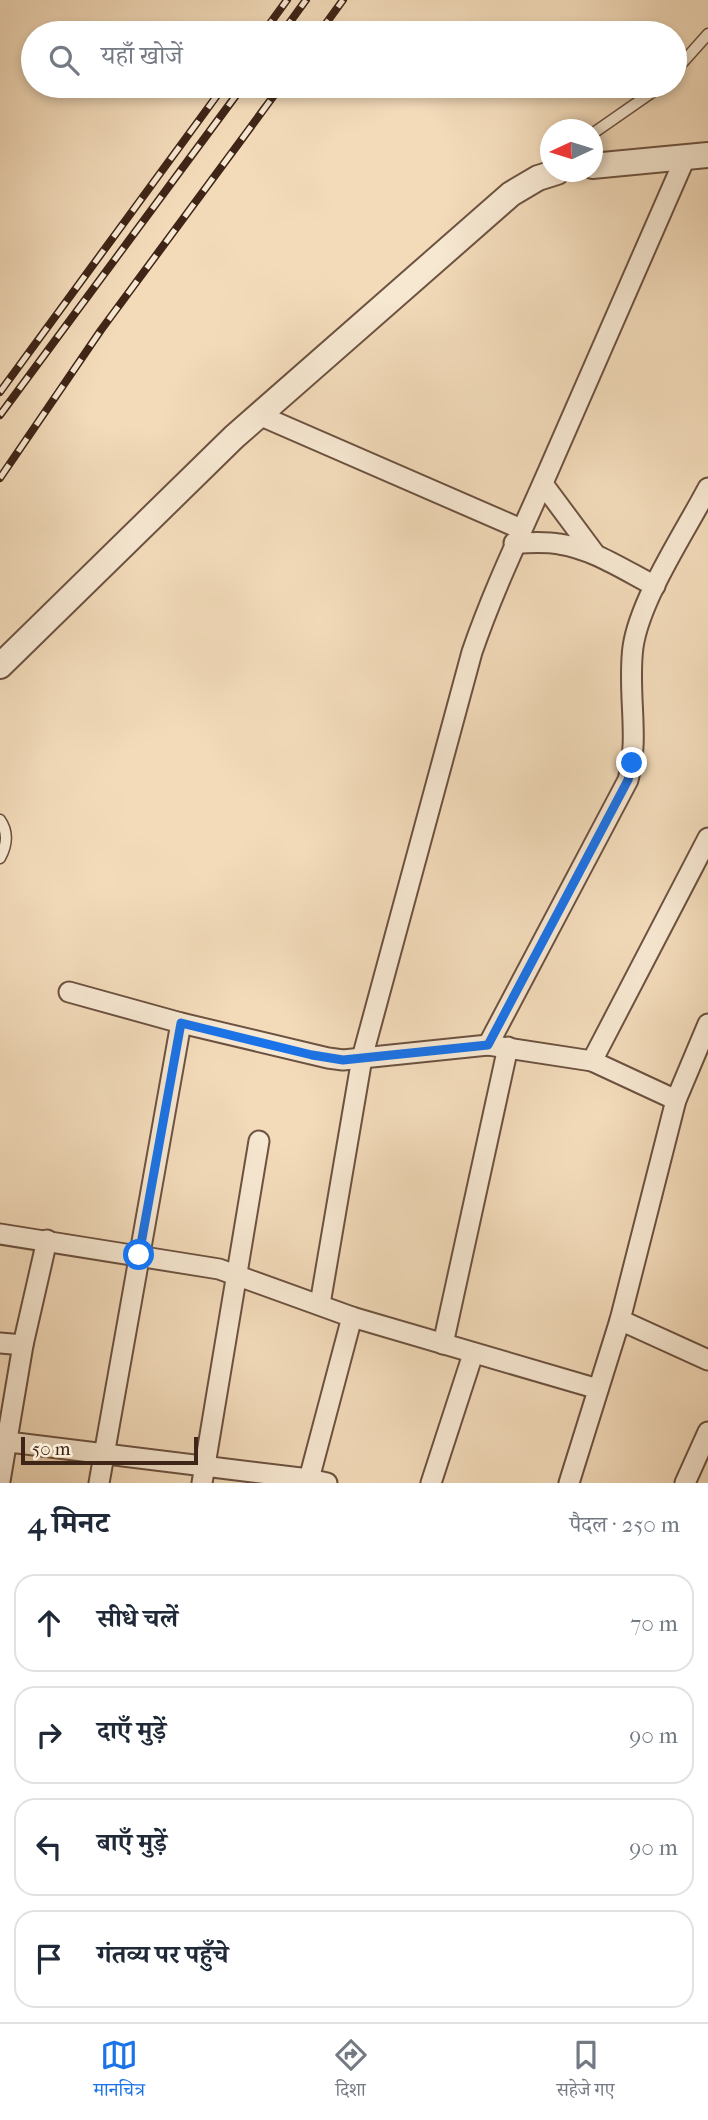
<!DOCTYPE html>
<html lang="hi">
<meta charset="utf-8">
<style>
:root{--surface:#fff;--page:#f2f2f3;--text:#1f2937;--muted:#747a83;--line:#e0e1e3;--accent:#1a73e8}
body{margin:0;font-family:"IM FELL French Canon","Noto Serif Devanagari",serif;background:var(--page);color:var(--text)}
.compass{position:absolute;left:540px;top:119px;width:63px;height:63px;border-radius:50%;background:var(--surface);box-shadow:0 4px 10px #0003;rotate:266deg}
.scale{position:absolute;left:21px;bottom:18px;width:177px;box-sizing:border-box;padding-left:7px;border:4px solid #3f2517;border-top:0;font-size:19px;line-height:24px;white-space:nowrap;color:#3f2517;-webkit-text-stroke:5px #f7e8d2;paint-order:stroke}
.stop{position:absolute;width:21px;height:21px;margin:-16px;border:5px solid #1a73e8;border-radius:50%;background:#fff}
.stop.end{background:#1a73e8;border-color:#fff;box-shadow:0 2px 7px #0008}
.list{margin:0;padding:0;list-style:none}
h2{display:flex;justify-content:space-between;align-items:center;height:91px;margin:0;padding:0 28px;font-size:30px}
h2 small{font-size:23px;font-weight:400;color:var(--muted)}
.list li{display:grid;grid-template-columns:46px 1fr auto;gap:21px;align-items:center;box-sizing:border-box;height:98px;margin:0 14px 14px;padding:0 14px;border:2px solid var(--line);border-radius:21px}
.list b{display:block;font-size:26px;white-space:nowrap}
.list em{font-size:23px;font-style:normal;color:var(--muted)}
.icon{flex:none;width:38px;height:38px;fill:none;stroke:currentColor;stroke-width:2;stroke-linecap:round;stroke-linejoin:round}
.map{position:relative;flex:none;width:708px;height:1483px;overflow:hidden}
.search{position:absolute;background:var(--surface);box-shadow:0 4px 10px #0003;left:21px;right:21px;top:21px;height:77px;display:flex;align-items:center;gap:18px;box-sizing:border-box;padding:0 24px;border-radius:38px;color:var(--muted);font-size:26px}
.sheet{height:539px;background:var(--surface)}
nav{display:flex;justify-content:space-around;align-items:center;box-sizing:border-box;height:98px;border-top:2px solid var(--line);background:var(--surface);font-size:19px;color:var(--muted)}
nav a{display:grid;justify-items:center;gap:4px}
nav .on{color:var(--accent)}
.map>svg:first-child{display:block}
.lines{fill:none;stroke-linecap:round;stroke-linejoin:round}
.service-casing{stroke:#6c5240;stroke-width:13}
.minor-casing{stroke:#6c5240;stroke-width:23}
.tertiary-casing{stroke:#6c5240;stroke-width:28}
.service{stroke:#f7e8d2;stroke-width:10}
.minor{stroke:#f7e8d2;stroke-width:19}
.tertiary{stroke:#f7e8d2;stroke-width:24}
.rail-casing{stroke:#3f2517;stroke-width:8}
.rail{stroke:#f7e8d2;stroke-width:5;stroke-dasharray:16;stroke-linecap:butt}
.route{stroke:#1a73e8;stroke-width:9}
</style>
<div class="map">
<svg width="708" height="1483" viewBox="0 0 708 1483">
<rect width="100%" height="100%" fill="#f3dbba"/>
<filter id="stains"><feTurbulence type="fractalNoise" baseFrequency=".00286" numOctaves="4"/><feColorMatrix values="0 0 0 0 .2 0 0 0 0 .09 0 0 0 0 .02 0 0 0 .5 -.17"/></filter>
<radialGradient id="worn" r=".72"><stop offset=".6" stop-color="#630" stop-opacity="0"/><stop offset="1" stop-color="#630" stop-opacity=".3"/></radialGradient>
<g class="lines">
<defs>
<g id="service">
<path d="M 675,71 L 708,34"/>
<path d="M 592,134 L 661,86"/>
<path d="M 0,820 C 9,833 7,845 0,858"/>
</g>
<g id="minor">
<path d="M 259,415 L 521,529"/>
<path d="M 543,484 L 595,554"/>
<path d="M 514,543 C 529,543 544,541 559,544 C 593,549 624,570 655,586"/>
<path d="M 69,992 L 181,1023 L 328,1058 L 343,1060 L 488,1045 L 592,1061"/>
<path d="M 488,1045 L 628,780 C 640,737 627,692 633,647 C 640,599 685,532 708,488"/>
<path d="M 676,1100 L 592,1061 L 708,838"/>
<path d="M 0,1234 L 219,1269 L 352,1317 L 598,1389"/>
<path d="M 320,1304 L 362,1058 L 472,652 C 495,585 525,525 553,460 C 597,359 641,258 686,156"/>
<path d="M 620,1320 L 708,1360"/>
<path d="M 0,1343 L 23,1345"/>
<path d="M 443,1344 L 508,1047"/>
<path d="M 0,1441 L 309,1479 L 327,1483"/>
<path d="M 309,1479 L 352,1317"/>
<path d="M 0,1481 L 23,1345 L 47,1240"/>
<path d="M 99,1483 L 181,1023"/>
<path d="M 202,1483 L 259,1141"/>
<path d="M 431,1483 L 473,1354"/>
<path d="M 569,1483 L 620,1320 L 676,1100 L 708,1024"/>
<path d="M 685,1483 L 708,1432"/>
</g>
<g id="tertiary">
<path d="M 592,166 L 708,155"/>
<path d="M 0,666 L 234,437 L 511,194 L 538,178 L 557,172"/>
</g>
</defs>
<use href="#service" class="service-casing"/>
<use href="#minor" class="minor-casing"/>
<use href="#tertiary" class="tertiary-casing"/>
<use href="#service" class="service"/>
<use href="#minor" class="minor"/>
<use href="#tertiary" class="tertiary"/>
<defs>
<g id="rail">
<path d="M 263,33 L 287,0"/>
<path d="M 282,33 L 306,0"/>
<path d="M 319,33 L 343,0"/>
<path d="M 0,392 L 224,86"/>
<path d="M 0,415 L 243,86"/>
<path d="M 0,478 L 101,330 L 281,86"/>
</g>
</defs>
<use href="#rail" class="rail-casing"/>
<use href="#rail" class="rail"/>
</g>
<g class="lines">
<path class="route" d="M 139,1255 L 181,1023 L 312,1055 L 343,1060 L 488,1045 L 628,780 L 632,763"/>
</g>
<rect width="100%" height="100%" filter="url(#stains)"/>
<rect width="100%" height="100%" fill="url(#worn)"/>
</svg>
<svg class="compass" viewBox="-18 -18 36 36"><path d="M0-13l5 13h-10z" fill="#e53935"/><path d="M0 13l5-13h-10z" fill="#747a83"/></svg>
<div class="scale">50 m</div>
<div class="stop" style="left:139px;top:1255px"></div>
<div class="stop end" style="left:632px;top:763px"></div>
<div class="search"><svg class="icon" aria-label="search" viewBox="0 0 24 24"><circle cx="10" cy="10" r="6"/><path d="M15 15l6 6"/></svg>यहाँ खोजें</div>
</div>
<section class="sheet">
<h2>4 मिनट<small>पैदल · 250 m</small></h2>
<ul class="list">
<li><svg class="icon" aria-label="ahead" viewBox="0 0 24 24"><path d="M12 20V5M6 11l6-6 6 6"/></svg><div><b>सीधे चलें</b></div><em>70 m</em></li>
<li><svg class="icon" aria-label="right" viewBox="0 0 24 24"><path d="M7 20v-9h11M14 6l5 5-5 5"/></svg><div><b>दाएँ मुड़ें</b></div><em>90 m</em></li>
<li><svg class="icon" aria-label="left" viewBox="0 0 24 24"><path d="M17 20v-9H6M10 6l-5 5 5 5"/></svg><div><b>बाएँ मुड़ें</b></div><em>90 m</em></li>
<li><svg class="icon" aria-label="arrive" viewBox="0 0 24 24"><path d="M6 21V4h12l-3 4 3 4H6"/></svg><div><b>गंतव्य पर पहुँचे</b></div></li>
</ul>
</section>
<nav>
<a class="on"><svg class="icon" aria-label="map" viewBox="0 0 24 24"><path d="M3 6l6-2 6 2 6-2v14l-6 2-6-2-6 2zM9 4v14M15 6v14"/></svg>मानचित्र</a>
<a><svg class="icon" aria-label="directions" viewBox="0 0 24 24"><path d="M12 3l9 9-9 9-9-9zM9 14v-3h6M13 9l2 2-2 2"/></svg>दिशा</a>
<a><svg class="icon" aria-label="saved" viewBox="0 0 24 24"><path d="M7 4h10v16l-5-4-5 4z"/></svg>सहेजे गए</a>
</nav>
